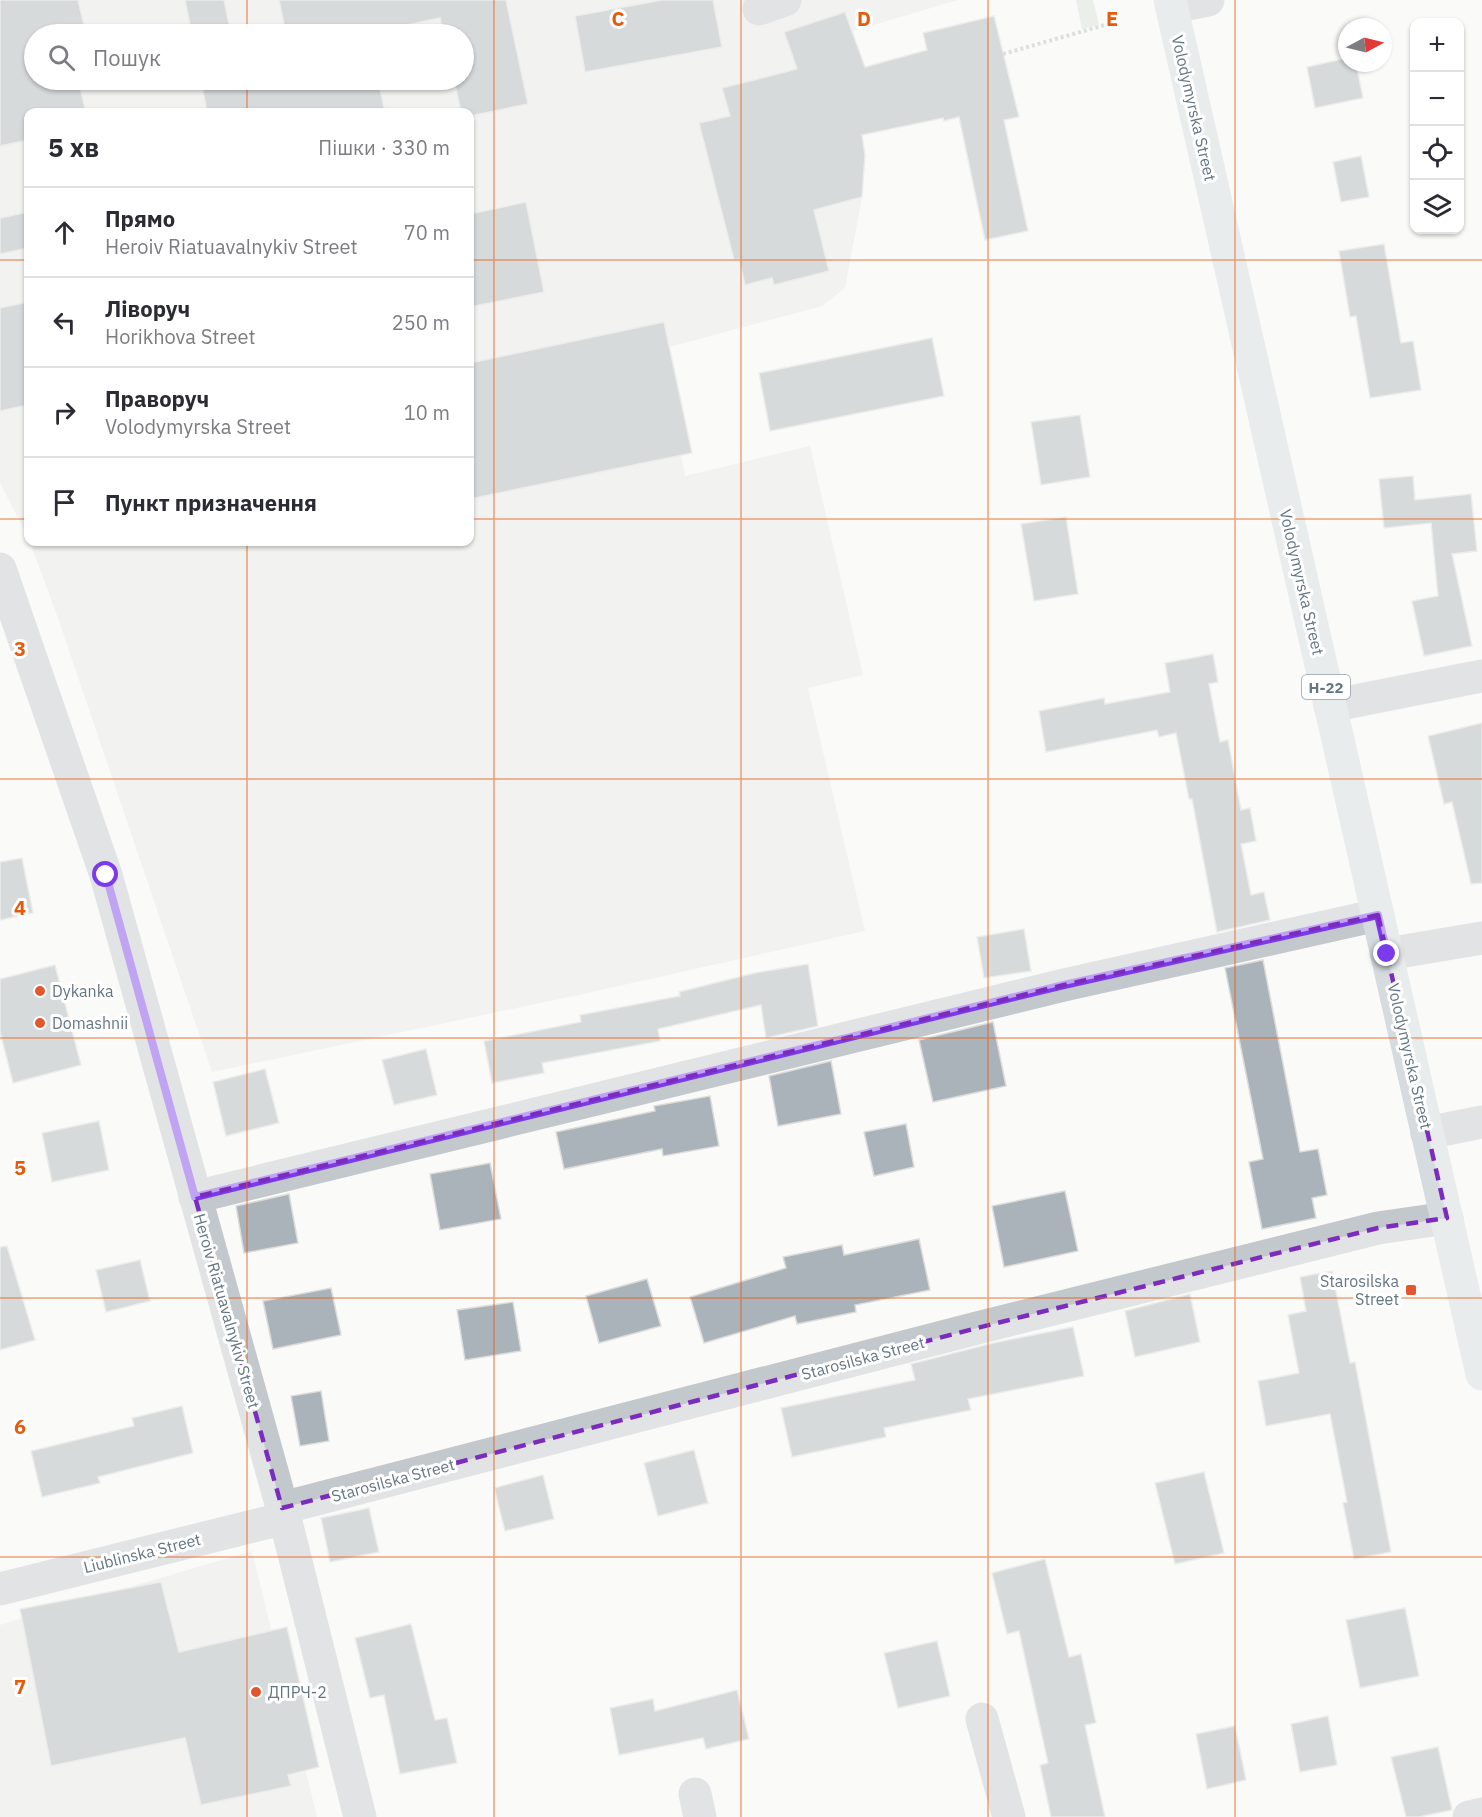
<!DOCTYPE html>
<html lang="uk">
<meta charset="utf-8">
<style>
:root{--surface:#fff;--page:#f7f7f7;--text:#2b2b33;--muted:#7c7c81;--line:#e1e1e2}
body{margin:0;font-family:"IBM Plex Sans",sans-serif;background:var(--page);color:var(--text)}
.controls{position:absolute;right:18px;top:18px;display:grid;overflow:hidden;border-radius:12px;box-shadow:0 2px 4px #0004}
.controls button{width:54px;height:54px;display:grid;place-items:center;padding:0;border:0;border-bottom:2px solid var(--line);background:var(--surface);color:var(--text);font:30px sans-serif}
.compass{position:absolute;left:1338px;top:18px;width:54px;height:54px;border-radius:50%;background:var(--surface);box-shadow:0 2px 4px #0004;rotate:83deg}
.stop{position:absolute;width:18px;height:18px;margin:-14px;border:4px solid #7c3aed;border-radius:50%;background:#fff}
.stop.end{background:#7c3aed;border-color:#fff;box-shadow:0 2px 6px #0008}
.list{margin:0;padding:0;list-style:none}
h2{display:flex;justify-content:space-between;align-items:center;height:78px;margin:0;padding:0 24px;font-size:26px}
h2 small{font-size:20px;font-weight:400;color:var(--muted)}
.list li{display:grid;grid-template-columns:39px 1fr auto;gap:18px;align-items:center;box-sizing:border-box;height:90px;padding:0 24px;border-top:2px solid var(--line)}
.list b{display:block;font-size:22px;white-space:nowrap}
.list p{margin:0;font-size:20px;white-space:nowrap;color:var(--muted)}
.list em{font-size:20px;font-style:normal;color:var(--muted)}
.icon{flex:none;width:33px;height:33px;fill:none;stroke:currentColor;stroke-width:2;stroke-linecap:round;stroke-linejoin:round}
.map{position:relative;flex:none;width:1482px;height:1817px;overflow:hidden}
.search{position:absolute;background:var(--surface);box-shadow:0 2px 4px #0004;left:24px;top:24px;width:450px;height:66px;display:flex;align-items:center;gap:15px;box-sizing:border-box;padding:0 21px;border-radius:33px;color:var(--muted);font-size:22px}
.panel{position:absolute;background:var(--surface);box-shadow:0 2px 4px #0004;left:24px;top:108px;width:450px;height:438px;border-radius:12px}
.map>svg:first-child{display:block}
.built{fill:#e8e9e9;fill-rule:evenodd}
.grass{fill:#dadfd7}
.building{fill:#aab3b9;stroke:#dcdcda;stroke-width:1.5}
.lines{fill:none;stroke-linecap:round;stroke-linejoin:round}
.path{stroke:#bbbfc2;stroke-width:4;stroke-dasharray:3 3;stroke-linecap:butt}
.minor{stroke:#c3c8cc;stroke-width:33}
.major{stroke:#d6dbdf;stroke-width:33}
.route{stroke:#7c3aed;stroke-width:8}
.marked{fill:none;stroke:#7b2cbf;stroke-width:4.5;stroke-dasharray:12 8;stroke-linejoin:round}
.grid{fill:none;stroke:#e8590c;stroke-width:1.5;stroke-opacity:0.55}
.poi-dot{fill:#e4572e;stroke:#fff;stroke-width:2}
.labels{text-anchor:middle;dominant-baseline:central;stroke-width:6;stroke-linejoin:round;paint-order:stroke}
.shield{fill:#fff;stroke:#939fa8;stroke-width:1.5}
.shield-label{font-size:15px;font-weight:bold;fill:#657683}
.street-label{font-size:16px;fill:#657683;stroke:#fff}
.poi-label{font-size:16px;fill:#657683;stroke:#fff;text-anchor:start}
.grid-label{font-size:20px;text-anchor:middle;font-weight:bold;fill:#e8590c;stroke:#fff;stroke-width:6;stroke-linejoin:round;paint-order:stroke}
</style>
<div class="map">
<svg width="1482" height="1817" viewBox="0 0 1482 1817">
<rect width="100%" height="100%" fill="#fafaf8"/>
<g class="built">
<path d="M 0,0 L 958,0 L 853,31 L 855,38 L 839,44 L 865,155 L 862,197 L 845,288 L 822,306 L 662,349 L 685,476 L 810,446 L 863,675 L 808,688 L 865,931 L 583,994 L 212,1072 L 59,621 L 30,542 L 470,542 L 470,112 L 28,112 L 28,537 L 0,483 ZM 34,34 L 464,34 L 464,80 L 34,80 Z"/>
<path d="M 252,1551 L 317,1817 L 0,1817 L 0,1625 Z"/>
</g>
<path class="grass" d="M 1076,0 L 1093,0 L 1099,25 L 1082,29 Z"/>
<g class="building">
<path d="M 0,0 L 78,0 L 86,34 L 34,34 L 34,80 L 78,80 L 86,112 L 28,112 L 28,140 L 0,146 Z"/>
<path d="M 185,0 L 224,0 L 231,34 L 192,34 Z"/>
<path d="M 279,0 L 506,0 L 528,104 L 470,116 L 470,112 L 461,112 L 454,80 L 464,80 L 464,34 L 444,34 L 440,18 L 369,33 L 369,34 L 286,34 Z"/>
<path d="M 662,0 L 713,0 L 722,47 L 585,72 L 575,16 Z"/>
<path d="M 845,12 L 865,67 L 927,50 L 923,33 L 994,16 L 1019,117 L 1004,120 L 1028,231 L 985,240 L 959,117 L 944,121 L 943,118 L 862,135 L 865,155 L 862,197 L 814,210 L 829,271 L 774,285 L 772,278 L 745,285 L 739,259 L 734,260 L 699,123 L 730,116 L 722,88 L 797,69 L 784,32 Z"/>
<path d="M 1347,58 L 1347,63 L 1356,63 L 1363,98 L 1315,108 L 1307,67 Z"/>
<path d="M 201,80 L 378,80 L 385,112 L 207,112 Z"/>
<path d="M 1361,156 L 1369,197 L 1341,202 L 1333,162 Z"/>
<path d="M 526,202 L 544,292 L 470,307 L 470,214 Z"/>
<path d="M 28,212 L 28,248 L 0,254 L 0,218 Z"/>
<path d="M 1384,244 L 1401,343 L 1413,341 L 1421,390 L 1370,398 L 1356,316 L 1350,317 L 1339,251 Z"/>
<path d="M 28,302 L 28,405 L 0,411 L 0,308 Z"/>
<path d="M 664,322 L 692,453 L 470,499 L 470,363 Z"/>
<path d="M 932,338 L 944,396 L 770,431 L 759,373 Z"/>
<path d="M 1080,415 L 1090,477 L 1041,485 L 1031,422 Z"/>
<path d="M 1413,476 L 1415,500 L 1471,494 L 1477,551 L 1452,554 L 1472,646 L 1424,656 L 1412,601 L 1438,596 L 1431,523 L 1384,528 L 1379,479 Z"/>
<path d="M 1066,517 L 1078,594 L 1034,601 L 1021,524 Z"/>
<path d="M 1213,654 L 1218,682 L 1209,684 L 1220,742 L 1228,740 L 1241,810 L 1250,808 L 1256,841 L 1241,844 L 1251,895 L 1264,892 L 1270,920 L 1217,932 L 1192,799 L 1189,799 L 1176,733 L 1159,737 L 1157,730 L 1046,752 L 1039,711 L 1104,698 L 1105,704 L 1170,692 L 1165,663 Z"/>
<path d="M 1482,723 L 1482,883 L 1471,884 L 1452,802 L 1444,804 L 1428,736 Z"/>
<path d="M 22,858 L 33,913 L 0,920 L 0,862 Z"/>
<path d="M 1024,929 L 1031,971 L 984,978 L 977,937 Z"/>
<path d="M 1263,960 L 1300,1152 L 1318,1149 L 1327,1195 L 1312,1198 L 1316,1218 L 1262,1229 L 1249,1162 L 1263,1159 L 1225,968 Z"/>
<path d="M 808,964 L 818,1026 L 766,1038 L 761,1005 L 658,1029 L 660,1041 L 542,1063 L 544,1073 L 492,1083 L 484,1041 L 581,1022 L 580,1015 L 680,996 L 679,992 L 755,973 Z"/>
<path d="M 55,965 L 81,1065 L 13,1083 L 0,1032 L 0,979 Z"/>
<path d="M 993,1022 L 1006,1086 L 933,1102 L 919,1040 Z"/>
<path d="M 426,1049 L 437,1095 L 394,1105 L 382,1060 Z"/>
<path d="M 831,1061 L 841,1114 L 778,1126 L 769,1076 Z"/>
<path d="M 265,1069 L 279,1123 L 226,1136 L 213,1082 Z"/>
<path d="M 710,1096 L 719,1146 L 663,1156 L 662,1149 L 564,1169 L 556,1132 L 655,1111 L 654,1106 Z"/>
<path d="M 99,1121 L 109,1170 L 52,1182 L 42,1133 Z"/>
<path d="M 906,1124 L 914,1167 L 874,1176 L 864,1132 Z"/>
<path d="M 490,1163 L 501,1219 L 440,1230 L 430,1174 Z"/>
<path d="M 1065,1191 L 1078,1251 L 1004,1267 L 992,1206 Z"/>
<path d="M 289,1194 L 298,1243 L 244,1253 L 236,1206 Z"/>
<path d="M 919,1239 L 930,1290 L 855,1305 L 856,1312 L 797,1324 L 795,1316 L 704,1343 L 690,1297 L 786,1268 L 783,1257 L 842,1245 L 844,1255 Z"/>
<path d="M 7,1246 L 35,1340 L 0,1350 L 0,1247 Z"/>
<path d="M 140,1260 L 150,1301 L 106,1312 L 96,1270 Z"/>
<path d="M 1332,1271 L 1350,1363 L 1355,1362 L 1391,1552 L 1354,1559 L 1343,1503 L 1347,1502 L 1330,1414 L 1266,1426 L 1258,1381 L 1299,1373 L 1288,1315 L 1306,1311 L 1300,1277 Z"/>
<path d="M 647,1279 L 661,1326 L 599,1343 L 586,1296 Z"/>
<path d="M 331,1288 L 341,1335 L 273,1349 L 263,1301 Z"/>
<path d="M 1190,1294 L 1200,1342 L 1135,1357 L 1125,1311 Z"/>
<path d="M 513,1302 L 521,1351 L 465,1360 L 457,1310 Z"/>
<path d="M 1073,1327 L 1084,1376 L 968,1399 L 971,1410 L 884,1428 L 886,1437 L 792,1457 L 781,1408 L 915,1380 L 911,1364 L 993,1343 Z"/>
<path d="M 321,1391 L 329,1441 L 300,1446 L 291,1396 Z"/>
<path d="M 182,1406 L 193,1453 L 98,1477 L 100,1483 L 42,1497 L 31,1451 L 134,1426 L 132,1418 Z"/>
<path d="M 694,1450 L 708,1503 L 658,1516 L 644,1463 Z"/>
<path d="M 1204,1472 L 1224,1553 L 1175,1564 L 1155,1483 Z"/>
<path d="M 543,1475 L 554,1519 L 505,1531 L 494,1488 Z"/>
<path d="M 369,1508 L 379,1552 L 330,1562 L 321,1518 Z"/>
<path d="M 1045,1559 L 1069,1657 L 1081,1654 L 1096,1723 L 1085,1725 L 1105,1817 L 1051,1817 L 1040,1765 L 1048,1763 L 1019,1631 L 1007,1634 L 992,1573 Z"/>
<path d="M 161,1582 L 179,1652 L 287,1627 L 319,1767 L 288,1775 L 291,1786 L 201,1805 L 185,1738 L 51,1766 L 20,1609 Z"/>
<path d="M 1405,1608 L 1419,1676 L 1360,1688 L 1346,1620 Z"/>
<path d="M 411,1624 L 435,1720 L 447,1718 L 457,1763 L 400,1774 L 384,1695 L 370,1698 L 355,1638 Z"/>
<path d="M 937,1641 L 950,1696 L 898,1708 L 884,1653 Z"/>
<path d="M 737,1690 L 749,1739 L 706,1749 L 703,1738 L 619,1755 L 610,1708 L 653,1699 L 655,1711 Z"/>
<path d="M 1328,1716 L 1337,1765 L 1300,1772 L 1291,1724 Z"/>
<path d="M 1235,1726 L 1246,1780 L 1207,1789 L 1196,1734 Z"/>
<path d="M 1438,1747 L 1452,1810 L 1419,1817 L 1406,1817 L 1391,1757 Z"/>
</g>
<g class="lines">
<path class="path" d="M 1003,54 L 1105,25"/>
<g class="minor">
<path d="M 1172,7 L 1208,0"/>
<path d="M 759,9 L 785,0"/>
<path d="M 0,569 L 106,875 L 285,1518 L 360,1817"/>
<path d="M 1330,706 L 1482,676"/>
<path d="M 1387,954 L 1482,938"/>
<path d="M 1427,1133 L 1482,1122"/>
<path d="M 195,1197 L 1064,985 L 1378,915"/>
<path d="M 282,1508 L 977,1328 L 1378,1228 L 1447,1218"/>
<path d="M 0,1589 L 285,1518"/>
<path d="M 982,1719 L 1009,1817"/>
<path d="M 695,1794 L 700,1817"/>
<path d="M 1469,1817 L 1482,1814"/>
</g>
<path class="major" d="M 1170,0 L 1482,1374"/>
</g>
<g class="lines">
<path class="route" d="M 106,875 L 195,1197 L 1064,985 L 1378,915 L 1387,954"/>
</g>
<path d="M0 0H1482V1817H0ZM 1378,915 L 1447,1218 L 1378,1228 L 977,1328 L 282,1508 L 195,1197 L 1064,985 Z" fill="#fafaf8" fill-opacity=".55" fill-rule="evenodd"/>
<path class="marked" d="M 1378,915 L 1447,1218 L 1378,1228 L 977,1328 L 282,1508 L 195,1197 L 1064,985 Z"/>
<path class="grid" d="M 247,0 L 247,34M 494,0 L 494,1817M 741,0 L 741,1817M 988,0 L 988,1817M 1235,0 L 1235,1817M 247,80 L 247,112M 0,260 L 28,260M 470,260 L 1482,260M 0,519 L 28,519M 470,519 L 1482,519M 247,542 L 247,1817M 0,779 L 1482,779M 0,1038 L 1482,1038M 0,1298 L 1482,1298M 0,1557 L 1482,1557"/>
<g class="poi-dot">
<circle cx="40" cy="991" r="6"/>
<circle cx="40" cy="1023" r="6"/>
<rect x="1405" y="1284" width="12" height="12" rx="3"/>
<circle cx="256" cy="1692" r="6"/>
</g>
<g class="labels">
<rect class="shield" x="1302" y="675" width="48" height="24" rx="4.5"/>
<g class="shield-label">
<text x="1326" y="687">Н-22</text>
</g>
<g class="street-label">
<text transform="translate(1194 108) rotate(77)">Volodymyrska Street</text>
<text transform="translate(1302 582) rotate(77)">Volodymyrska Street</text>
<text transform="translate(1410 1056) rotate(77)">Volodymyrska Street</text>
<text transform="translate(227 1311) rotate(74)">Heroiv Riatuavalnykiv Street</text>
<text transform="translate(863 1358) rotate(-15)">Starosilska Street</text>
<text transform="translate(393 1480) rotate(-15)">Starosilska Street</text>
<text transform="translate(142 1553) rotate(-14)">Liublinska Street</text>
</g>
<g class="poi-label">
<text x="52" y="991">Dykanka</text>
<text x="52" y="1023">Domashnii</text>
<text x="1399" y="1281" text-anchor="end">Starosilska<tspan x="1399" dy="18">Street</tspan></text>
<text x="268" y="1692">ДПРЧ-2</text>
</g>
</g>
<g class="grid-label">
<text x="618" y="26">C</text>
<text x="864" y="26">D</text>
<text x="1112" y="26">E</text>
<text x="20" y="656">3</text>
<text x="20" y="915">4</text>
<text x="20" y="1175">5</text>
<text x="20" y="1434">6</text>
<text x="20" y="1694">7</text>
</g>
</svg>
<div class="controls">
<button>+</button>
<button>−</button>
<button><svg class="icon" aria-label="locate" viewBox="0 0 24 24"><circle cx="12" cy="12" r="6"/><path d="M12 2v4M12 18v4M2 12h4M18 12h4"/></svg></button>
<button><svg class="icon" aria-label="layers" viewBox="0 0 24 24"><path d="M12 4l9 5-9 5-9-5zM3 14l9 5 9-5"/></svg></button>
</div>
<svg class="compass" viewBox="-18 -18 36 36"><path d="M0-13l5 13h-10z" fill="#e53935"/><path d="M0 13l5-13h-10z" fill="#7c7c81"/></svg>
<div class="stop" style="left:106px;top:875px"></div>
<div class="stop end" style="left:1387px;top:954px"></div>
<div class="search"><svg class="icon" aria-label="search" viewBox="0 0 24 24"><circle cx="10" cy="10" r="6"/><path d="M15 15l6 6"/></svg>Пошук</div>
<section class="panel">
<h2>5 хв<small>Пішки · 330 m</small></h2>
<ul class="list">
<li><svg class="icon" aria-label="ahead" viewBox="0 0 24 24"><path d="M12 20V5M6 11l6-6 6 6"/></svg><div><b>Прямо</b><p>Heroiv Riatuavalnykiv Street</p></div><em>70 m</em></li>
<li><svg class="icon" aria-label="left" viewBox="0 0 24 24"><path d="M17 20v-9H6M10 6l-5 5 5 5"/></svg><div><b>Ліворуч</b><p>Horikhova Street</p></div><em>250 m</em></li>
<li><svg class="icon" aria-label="right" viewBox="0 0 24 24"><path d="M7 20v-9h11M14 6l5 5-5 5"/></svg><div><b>Праворуч</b><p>Volodymyrska Street</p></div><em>10 m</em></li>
<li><svg class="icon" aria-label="arrive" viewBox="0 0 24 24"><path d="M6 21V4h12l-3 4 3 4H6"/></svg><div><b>Пункт призначення</b></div></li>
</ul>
</section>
</div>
